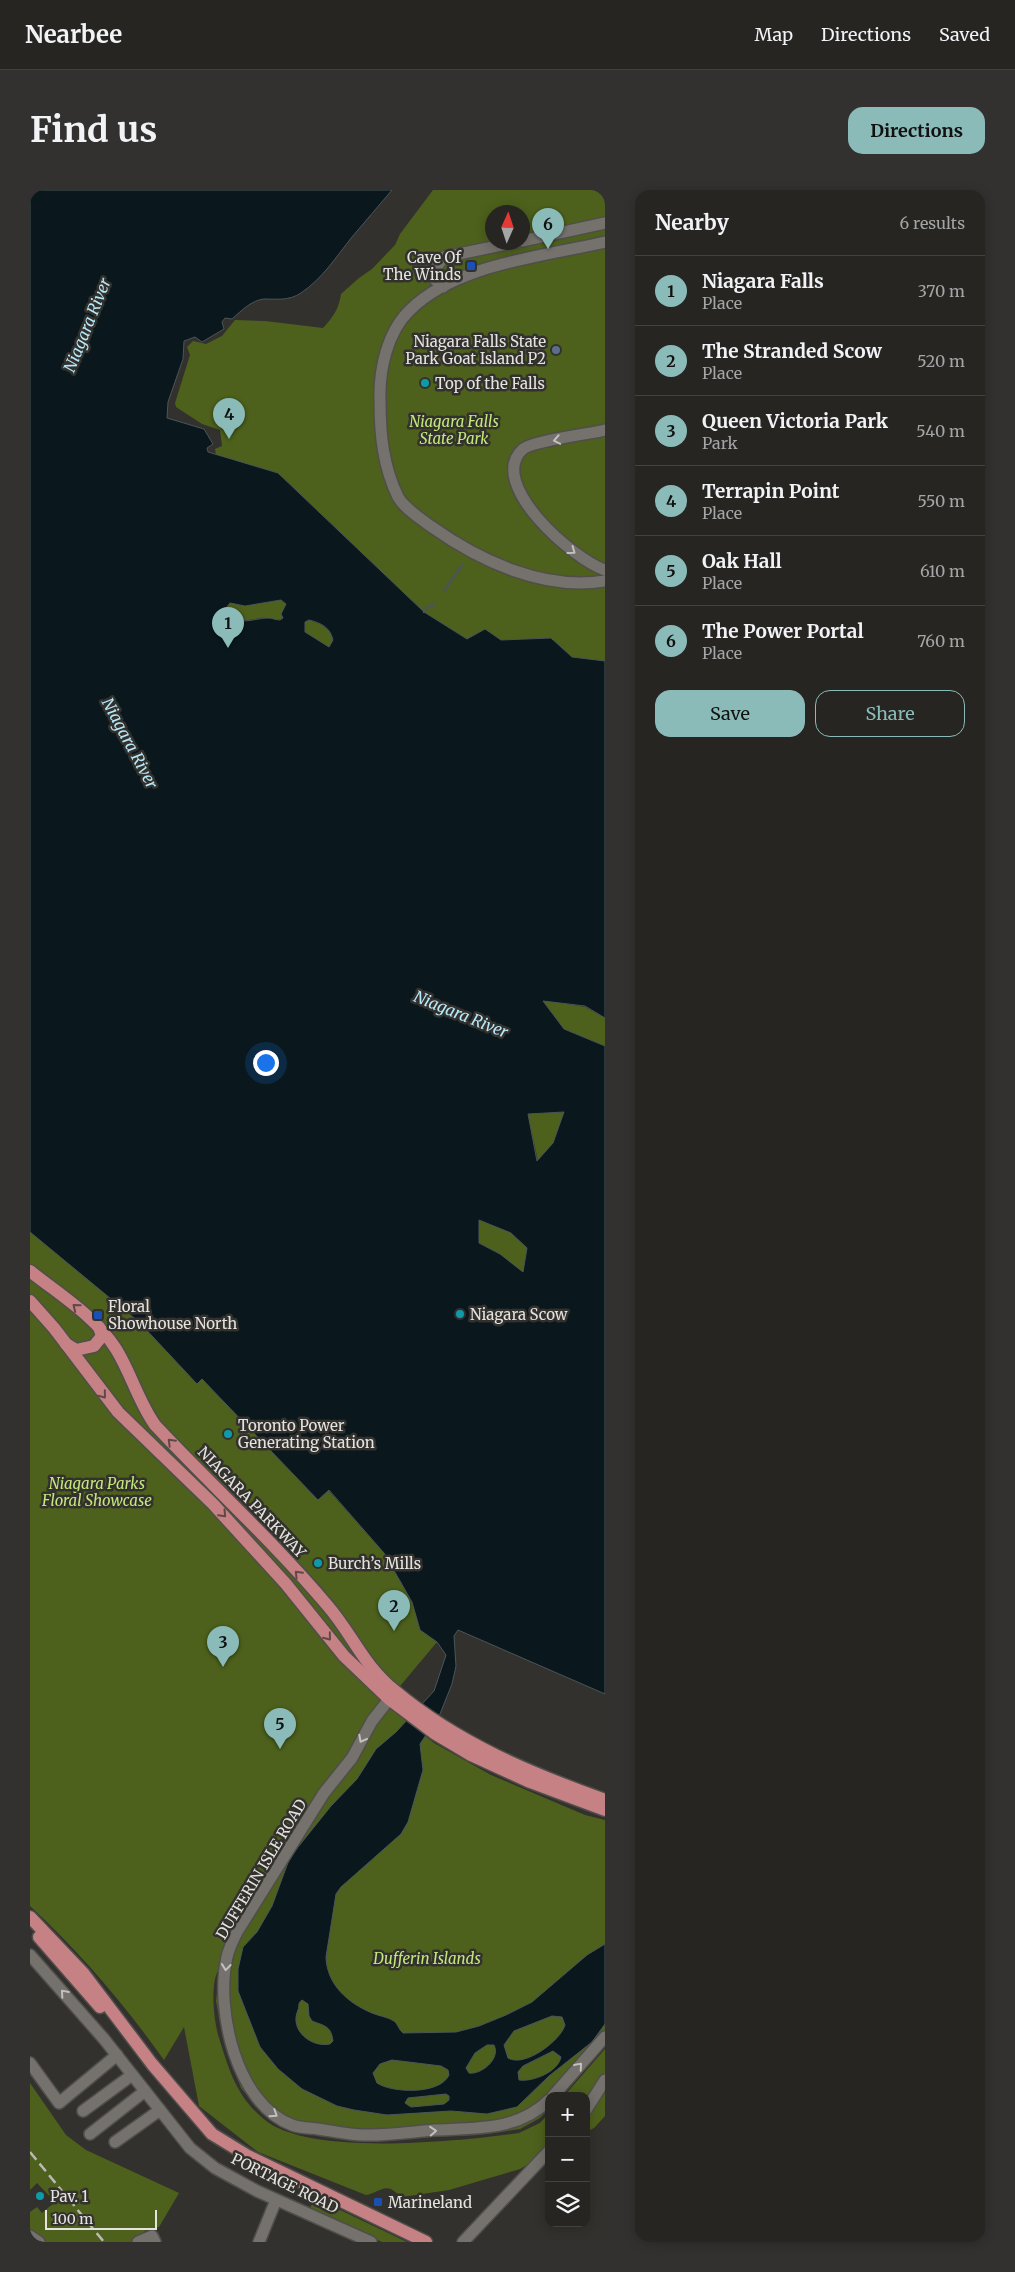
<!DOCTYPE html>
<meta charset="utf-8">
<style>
:root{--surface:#262522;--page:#32312f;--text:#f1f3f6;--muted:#a4a5a5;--line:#424240;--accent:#8bbbb9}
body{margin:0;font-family:Merriweather,serif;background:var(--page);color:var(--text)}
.controls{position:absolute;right:15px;bottom:15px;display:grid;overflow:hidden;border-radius:10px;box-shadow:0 2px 12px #0003}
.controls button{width:45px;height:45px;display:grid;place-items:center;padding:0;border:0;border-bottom:1px solid var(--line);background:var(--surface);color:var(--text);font:25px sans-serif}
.compass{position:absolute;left:455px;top:15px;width:45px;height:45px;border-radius:50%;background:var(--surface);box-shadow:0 2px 12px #0003;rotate:3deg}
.scale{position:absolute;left:15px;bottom:12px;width:112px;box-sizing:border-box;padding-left:5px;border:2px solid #e4e3e0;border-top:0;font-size:14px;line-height:18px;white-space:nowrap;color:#e4e3e0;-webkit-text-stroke:4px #33312d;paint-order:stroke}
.you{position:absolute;left:235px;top:872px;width:18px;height:18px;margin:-12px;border:4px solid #fff;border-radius:50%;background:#1a73e8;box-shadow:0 0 0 8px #1a73e833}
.badge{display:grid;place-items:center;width:32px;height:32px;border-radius:50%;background:var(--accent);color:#111;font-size:16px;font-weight:700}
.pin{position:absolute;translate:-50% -41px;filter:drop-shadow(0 1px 2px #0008)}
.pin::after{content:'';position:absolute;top:26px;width:18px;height:15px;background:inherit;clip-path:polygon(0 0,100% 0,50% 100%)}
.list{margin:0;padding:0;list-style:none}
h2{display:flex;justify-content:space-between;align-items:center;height:65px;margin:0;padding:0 20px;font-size:21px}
h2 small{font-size:16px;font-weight:400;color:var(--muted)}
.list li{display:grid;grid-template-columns:32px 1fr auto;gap:15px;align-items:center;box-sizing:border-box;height:70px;padding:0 20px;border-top:1px solid var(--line)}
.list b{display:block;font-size:19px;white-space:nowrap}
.list p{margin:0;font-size:16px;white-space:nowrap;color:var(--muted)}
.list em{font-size:16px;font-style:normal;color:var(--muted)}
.actions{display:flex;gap:10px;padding:15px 20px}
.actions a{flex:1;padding:11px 0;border:1px solid var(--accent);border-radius:15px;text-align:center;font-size:18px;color:var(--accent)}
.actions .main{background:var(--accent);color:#111}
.icon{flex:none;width:28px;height:28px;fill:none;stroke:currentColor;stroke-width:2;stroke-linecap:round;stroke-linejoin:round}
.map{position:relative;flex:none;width:575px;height:2052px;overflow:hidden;border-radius:15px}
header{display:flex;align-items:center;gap:30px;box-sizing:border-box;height:70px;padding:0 25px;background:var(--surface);border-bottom:1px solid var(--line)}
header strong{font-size:24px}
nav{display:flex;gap:28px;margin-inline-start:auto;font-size:18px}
.intro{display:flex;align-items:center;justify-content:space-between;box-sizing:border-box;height:120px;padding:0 30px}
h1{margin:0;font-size:35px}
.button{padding:12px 22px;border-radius:15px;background:var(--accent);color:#111;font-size:18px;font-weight:700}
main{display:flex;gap:30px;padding:0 30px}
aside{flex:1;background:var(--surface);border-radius:15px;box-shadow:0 2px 12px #0003}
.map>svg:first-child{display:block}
.green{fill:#4d611c;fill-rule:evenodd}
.water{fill:#0a181d;stroke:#4b5558;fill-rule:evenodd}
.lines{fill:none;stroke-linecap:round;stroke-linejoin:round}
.stream{stroke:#4b5558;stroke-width:2.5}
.minor-casing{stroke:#4f4e4a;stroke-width:14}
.major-casing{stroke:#4f4e4a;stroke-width:15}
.minor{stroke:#75726d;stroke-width:11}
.major{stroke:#c58184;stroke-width:12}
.rail{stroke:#bab9b6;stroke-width:2.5;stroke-dasharray:10 5;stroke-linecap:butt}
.oneway{stroke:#c3c1be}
.oneway2{stroke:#5f4947}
.transit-dot{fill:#1a4fb4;stroke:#33312d;stroke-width:2}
.service-dot{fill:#5c6f8a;stroke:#33312d;stroke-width:2}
.culture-dot{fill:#0f9aa8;stroke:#33312d;stroke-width:2}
.labels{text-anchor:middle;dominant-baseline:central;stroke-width:5;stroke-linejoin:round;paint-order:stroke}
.poi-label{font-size:15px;fill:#e4e3e0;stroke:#33312d;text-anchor:start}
.park-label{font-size:15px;font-style:italic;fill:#c4e87b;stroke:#33312d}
.street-label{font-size:15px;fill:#e4e3e0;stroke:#33312d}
.water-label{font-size:16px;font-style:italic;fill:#b7e9fb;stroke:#33312d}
</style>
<header>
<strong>Nearbee</strong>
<nav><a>Map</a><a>Directions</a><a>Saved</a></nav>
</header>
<div class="intro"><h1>Find us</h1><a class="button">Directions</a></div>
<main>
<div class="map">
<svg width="575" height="2052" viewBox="0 0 575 2052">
<rect width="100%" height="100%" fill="#33312d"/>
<g class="green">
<path d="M 403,0 L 575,0 L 575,471 L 542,467 L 521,448 L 471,450 L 455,439 L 437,449 L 394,422 L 248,283 L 186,265 L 185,259 L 192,256 L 190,240 L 172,234 L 146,217 L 145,213 L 160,165 L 157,157 L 163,151 L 176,154 L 192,146 L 205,130 L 235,131 L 293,138 C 303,127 309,119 311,104 L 329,88 L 342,79 L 365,55 L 370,44 ZM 462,22 L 492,22 L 492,52 L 462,52 Z"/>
<path d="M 251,410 L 256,414 L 253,428 C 246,432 238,427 230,428 C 217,430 200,435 195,419 L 200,413 L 215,416 Z"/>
<path d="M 279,430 C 292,434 309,442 300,458 L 275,442 L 275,432 Z"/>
<path d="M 512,810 L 555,817 L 575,828 L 575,856 L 534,839 Z"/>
<path d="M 534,922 L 523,954 L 508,971 L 498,924 Z"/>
<path d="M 449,1029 L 481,1043 L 497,1058 L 493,1083 L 470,1064 L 449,1053 Z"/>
<path d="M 0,1042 L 109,1132 L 167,1194 L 172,1189 L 288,1310 L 298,1300 L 354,1363 L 382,1412 L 390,1439 L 407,1452 L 355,1514 L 404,1553 L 461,1585 L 555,1625 L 575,1630 L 575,1853 L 519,1906 L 519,1919 L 510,1928 L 490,1939 L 457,1944 L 332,1951 L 274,1943 L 254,1937 L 232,1923 L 211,1898 L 193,1846 L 186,1811 L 190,1778 C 179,1790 184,1833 189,1848 C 199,1880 207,1908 235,1930 C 280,1967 431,1951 489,1943 L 510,1933 L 519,1923 L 519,1962 L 490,1979 L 419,2000 L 372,2007 C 368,2005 365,2001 361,1999 C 352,1996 345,2004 336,2005 L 228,1962 L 169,1916 L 154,1837 L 134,1870 C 94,1814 50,1762 0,1716 Z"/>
<path d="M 575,1859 L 575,1926 L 564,1938 L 556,1942 L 556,1906 L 534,1906 Z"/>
<path d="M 0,1893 L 36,1945 L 56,1960 L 149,2003 L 129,2037 L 116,2040 L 101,2052 L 15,2052 L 0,2043 L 0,2022 L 7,2017 L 12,2023 L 25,2012 L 7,1993 L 0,2000 Z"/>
<path d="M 285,2008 L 377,2052 L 352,2052 L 279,2020 Z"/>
</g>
<path class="water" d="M 0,0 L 362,0 C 349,16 335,31 322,47 C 306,67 293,88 271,103 C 259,111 247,109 234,109 C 222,110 211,121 202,129 L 195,128 L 192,132 L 194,139 L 172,152 L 165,147 L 154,151 L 153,169 L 138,212 L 137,228 L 174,239 L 183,254 L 177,258 L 178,262 L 248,283 L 394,422 L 437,449 L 455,439 L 471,450 L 521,448 L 542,467 L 575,471 L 575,828 L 555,816 L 513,811 L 534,839 L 575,856 L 575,1504 L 428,1440 L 424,1446 L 426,1476 L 422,1494 L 410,1524 L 390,1554 L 393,1580 L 378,1632 L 371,1644 L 311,1697 L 306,1704 L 296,1767 C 297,1795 318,1813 342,1823 C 349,1826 358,1827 364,1831 C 368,1834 369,1840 373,1843 L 426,1842 L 449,1836 L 476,1825 L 502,1812 L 557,1765 L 575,1754 L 575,1834 L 562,1852 L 519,1886 L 487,1917 L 457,1924 L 421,1921 L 357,1925 L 324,1920 L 307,1916 L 272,1899 L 248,1879 L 230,1857 L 208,1801 L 208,1779 L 213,1757 L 227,1742 L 242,1716 L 260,1667 L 301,1616 L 327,1589 L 346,1559 L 366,1542 L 404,1501 L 416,1465 L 407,1452 L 390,1440 L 382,1412 L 354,1363 L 299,1300 L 288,1310 L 172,1189 L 167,1194 L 109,1132 L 0,1042 ZM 251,410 L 256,414 L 251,424 L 253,428 L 250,430 C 245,430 243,428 238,428 C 224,428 201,439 195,419 L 200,413 L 215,416 ZM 279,430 C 291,433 300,437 303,450 L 299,457 L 275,442 L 275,432 ZM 534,922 L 523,953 L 507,971 L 498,924 ZM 449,1030 L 481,1043 L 497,1058 L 493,1082 L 470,1064 L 449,1053 ZM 272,1810 L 278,1814 L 279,1826 L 282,1831 C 295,1836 301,1836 303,1851 L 300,1854 C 281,1858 259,1840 268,1820 C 270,1815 267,1814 272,1810 ZM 522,1826 L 532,1827 L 535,1835 C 531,1850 495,1878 478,1868 L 474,1855 L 484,1841 ZM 457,1855 L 464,1855 C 471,1869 451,1885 439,1883 L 436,1878 L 445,1863 ZM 523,1861 L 531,1867 C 528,1882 503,1892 489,1890 L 488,1882 L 493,1876 ZM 362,1870 L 411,1876 L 418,1880 L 419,1885 C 410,1905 362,1903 347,1893 L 343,1883 L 350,1874 ZM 416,1904 L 419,1906 L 419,1910 L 414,1914 L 381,1917 L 375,1913 L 378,1908 Z"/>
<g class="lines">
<g class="stream">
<path d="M 414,401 L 432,375"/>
<path d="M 394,422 L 396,418 L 405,414"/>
</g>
<defs>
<g id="minor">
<path d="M 492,51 L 575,33"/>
<path d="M 575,52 C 515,66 426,74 380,120 C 357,142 349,180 350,211 C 350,244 353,276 368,307 C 375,319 391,329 402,337 C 450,371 514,401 575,391"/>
<path d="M 413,97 L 400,85 L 414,67 L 487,52"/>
<path d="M 575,240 C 559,244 503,251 493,259 C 455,293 544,370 575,380"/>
<path d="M 364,1503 L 342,1531 L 322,1568 L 294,1603 L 207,1742 C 203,1750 199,1758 197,1767 C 185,1819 206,1914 262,1935 C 270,1938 280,1938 288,1939 C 303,1941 318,1945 333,1945 C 357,1946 381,1942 405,1940 C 445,1938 488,1941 519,1910"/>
<path d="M 0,1765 L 74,1849 L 160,1958 L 185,1978 L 227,2001 L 341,2052"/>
<path d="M 0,1873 L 29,1913 L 87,1865"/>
<path d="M 523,1906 L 575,1847"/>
<path d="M 556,1920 L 575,1890"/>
<path d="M 53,1921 L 102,1885"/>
<path d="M 60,1944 L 115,1901"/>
<path d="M 85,1952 L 130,1920"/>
<path d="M 0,2046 L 9,2052"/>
<path d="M 108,2052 L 122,2046 L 125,2052"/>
<path d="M 229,2052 L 246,2010"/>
<path d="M 433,2052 L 519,1961"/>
</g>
<g id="major">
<path d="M 0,1081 C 30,1105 65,1126 86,1159 C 101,1183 108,1211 125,1235 C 181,1295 244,1352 297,1415 C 323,1445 332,1474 365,1501 C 427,1553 500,1583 575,1610"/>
<path d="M 0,1111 L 24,1138 L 88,1222 L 183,1314 L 256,1394 L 314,1466 L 359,1509 L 404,1543 L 441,1565 L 500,1592 L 575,1620"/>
<path d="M 36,1154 L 46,1160 L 64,1156 L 72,1146 L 69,1137"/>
<path d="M 0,1727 L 54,1784 L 122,1874 L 182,1944 L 218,1966 L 396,2052"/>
<path d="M 9,1747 L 70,1817"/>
</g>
</defs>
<use href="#minor" class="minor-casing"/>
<use href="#major" class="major-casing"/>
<use href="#minor" class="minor"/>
<use href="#major" class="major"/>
<path class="rail" d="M 0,1962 L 74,2052"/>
</g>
<defs><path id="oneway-chevron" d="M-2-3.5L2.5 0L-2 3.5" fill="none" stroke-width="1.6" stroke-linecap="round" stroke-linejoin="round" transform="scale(1.25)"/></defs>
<g class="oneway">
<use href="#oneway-chevron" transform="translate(527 250) rotate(169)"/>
<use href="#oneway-chevron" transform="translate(542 361) rotate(36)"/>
<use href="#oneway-chevron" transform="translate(332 1549) rotate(118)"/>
<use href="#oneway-chevron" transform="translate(196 1777) rotate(96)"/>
<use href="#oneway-chevron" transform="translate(34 1803) rotate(-131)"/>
<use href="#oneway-chevron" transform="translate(549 1876) rotate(-49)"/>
<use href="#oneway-chevron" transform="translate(244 1924) rotate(33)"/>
<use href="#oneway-chevron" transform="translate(403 1941) rotate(-4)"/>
</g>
<g class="oneway2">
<use href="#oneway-chevron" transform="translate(46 1117) rotate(-141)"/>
<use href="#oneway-chevron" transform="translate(73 1205) rotate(51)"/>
<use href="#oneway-chevron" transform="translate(141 1252) rotate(-135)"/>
<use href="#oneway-chevron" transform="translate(193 1324) rotate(47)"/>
<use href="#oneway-chevron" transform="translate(268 1384) rotate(-134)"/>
<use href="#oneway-chevron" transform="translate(298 1447) rotate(51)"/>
</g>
<g class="transit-dot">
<rect x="436" y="71" width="10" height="10" rx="2.5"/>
<rect x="63" y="1120" width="10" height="10" rx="2.5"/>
<rect x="343" y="2007" width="10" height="10" rx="2.5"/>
</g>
<circle class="service-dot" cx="526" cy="160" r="5"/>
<g class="culture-dot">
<circle cx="395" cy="193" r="5"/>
<circle cx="430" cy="1124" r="5"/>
<circle cx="198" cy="1244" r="5"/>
<circle cx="288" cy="1373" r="5"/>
<circle cx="10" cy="2006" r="5"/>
</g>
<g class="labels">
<g class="poi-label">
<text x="431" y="67" text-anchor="end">Cave Of<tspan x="431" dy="17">The Winds</tspan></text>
<text x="516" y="151" text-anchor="end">Niagara Falls State<tspan x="516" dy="17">Park Goat Island P2</tspan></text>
<text x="405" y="193">Top of the Falls</text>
<text x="78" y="1116">Floral<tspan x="78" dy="17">Showhouse North</tspan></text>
<text x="440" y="1124">Niagara Scow</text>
<text x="208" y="1235">Toronto Power<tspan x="208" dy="17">Generating Station</tspan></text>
<text x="298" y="1373">Burch’s Mills</text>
<text x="20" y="2006">Pav. 1</text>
<text x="358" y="2012">Marineland</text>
</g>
<g class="park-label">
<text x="424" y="231">Niagara Falls<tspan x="424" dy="17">State Park</tspan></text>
<text x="67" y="1293">Niagara Parks<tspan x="67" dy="17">Floral Showcase</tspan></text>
<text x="397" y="1768">Dufferin Islands</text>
</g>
<g class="street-label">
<text transform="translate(222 1312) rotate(46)">NIAGARA PARKWAY</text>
<text transform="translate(231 1679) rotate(-59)">DUFFERIN ISLE ROAD</text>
<text transform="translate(255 1993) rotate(26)">PORTAGE ROAD</text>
</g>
<g class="water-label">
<text transform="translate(57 135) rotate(-68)">Niagara River</text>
<text transform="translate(100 553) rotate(62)">Niagara River</text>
<text transform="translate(431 824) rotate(22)">Niagara River</text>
</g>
</g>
</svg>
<div class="controls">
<button>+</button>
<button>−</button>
<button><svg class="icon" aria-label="layers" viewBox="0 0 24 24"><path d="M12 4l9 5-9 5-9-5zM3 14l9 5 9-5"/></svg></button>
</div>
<svg class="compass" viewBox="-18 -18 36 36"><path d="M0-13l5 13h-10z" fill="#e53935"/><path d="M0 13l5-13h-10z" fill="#a4a5a5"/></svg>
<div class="scale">100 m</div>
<div class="you"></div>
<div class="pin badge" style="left:198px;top:458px">1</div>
<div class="pin badge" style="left:364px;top:1441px">2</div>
<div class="pin badge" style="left:193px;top:1477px">3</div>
<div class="pin badge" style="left:199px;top:249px">4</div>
<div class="pin badge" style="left:250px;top:1559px">5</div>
<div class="pin badge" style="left:518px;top:59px">6</div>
</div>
<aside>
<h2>Nearby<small>6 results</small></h2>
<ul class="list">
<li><span class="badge">1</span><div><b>Niagara Falls</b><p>Place</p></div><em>370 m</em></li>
<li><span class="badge">2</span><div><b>The Stranded Scow</b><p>Place</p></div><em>520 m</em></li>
<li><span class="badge">3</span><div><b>Queen Victoria Park</b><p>Park</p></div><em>540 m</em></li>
<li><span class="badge">4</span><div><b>Terrapin Point</b><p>Place</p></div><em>550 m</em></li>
<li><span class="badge">5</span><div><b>Oak Hall</b><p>Place</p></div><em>610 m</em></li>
<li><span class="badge">6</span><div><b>The Power Portal</b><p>Place</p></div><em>760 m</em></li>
</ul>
<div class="actions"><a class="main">Save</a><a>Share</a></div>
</aside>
</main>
